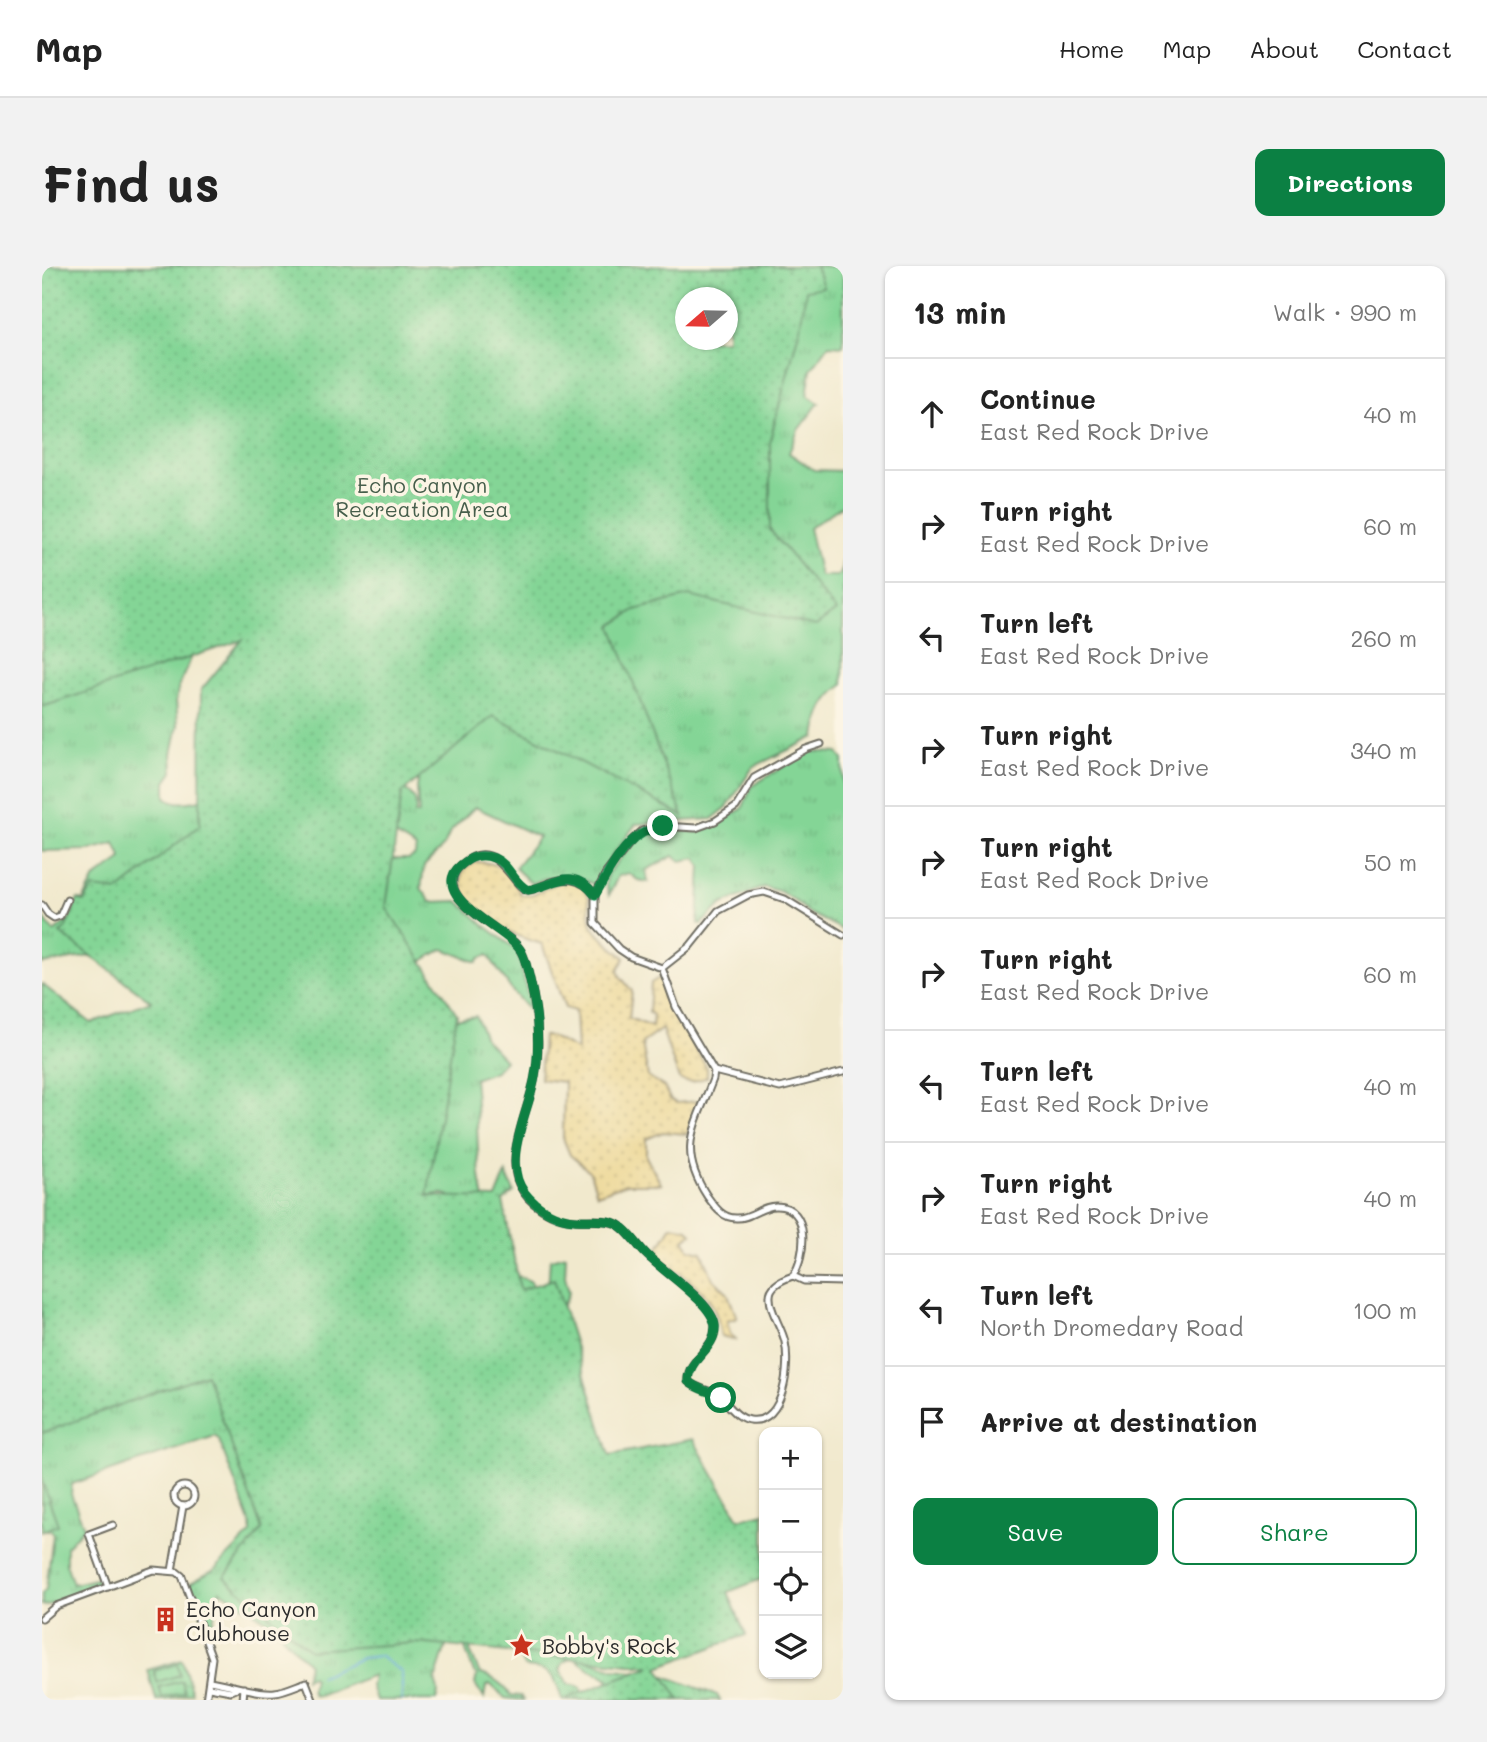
<!DOCTYPE html>
<meta charset="utf-8">
<style>
:root{--surface:#fff;--page:#f2f2f2;--text:#222;--muted:#767676;--line:#e0e0e0;--accent:#0b8043}
body{margin:0;font-family:Mali,sans-serif;background:var(--page);color:var(--text)}
.controls{position:absolute;right:21px;bottom:21px;display:grid;overflow:hidden;border-radius:14px;box-shadow:0 2px 5px #0004}
.controls button{width:63px;height:63px;display:grid;place-items:center;padding:0;border:0;border-bottom:2px solid var(--line);background:var(--surface);color:var(--text);font:35px sans-serif}
.compass{position:absolute;left:633px;top:21px;width:63px;height:63px;border-radius:50%;background:var(--surface);box-shadow:0 2px 5px #0004;rotate:250deg}
.stop{position:absolute;width:21px;height:21px;margin:-16px;border:5px solid #0b8043;border-radius:50%;background:#fff}
.stop.end{background:#0b8043;border-color:#fff;box-shadow:0 2px 7px #0008}
.list{margin:0;padding:0;list-style:none}
h2{display:flex;justify-content:space-between;align-items:center;height:91px;margin:0;padding:0 28px;font-size:30px}
h2 small{font-size:23px;font-weight:400;color:var(--muted)}
.list li{display:grid;grid-template-columns:46px 1fr auto;gap:21px;align-items:center;box-sizing:border-box;height:112px;padding:0 28px;border-top:2px solid var(--line)}
.list b{display:block;font-size:26px;white-space:nowrap}
.list p{margin:0;font-size:23px;white-space:nowrap;color:var(--muted)}
.list em{font-size:23px;font-style:normal;color:var(--muted)}
.actions{display:flex;gap:14px;padding:21px 28px}
.actions a{flex:1;padding:16px 0;border:2px solid var(--accent);border-radius:14px;text-align:center;font-size:24px;color:var(--accent)}
.actions .main{background:var(--accent);color:#fff}
.icon{flex:none;width:38px;height:38px;fill:none;stroke:currentColor;stroke-width:2;stroke-linecap:round;stroke-linejoin:round}
.map{position:relative;flex:none;width:801px;height:1434px;overflow:hidden;border-radius:14px}
header{display:flex;align-items:center;gap:42px;box-sizing:border-box;height:98px;padding:0 35px;background:var(--surface);border-bottom:2px solid var(--line)}
header strong{font-size:33px}
nav{display:flex;gap:38px;margin-inline-start:auto;font-size:24px}
.intro{display:flex;align-items:center;justify-content:space-between;box-sizing:border-box;height:168px;padding:0 42px}
h1{margin:0;font-size:49px}
.button{padding:18px 32px;border-radius:14px;background:var(--accent);color:#fff;font-size:24px;font-weight:700}
main{display:flex;gap:42px;padding:0 42px}
aside{flex:1;background:var(--surface);border-radius:14px;box-shadow:0 2px 5px #0004}
.map>svg:first-child{display:block}
.grass{fill:url(#grass-tufts);stroke:#588060;stroke-width:2;fill-rule:evenodd}
.sand{fill:url(#sand-dots);stroke:#8c8264;stroke-width:2}
.park{fill:url(#park-dots);stroke:#588060;stroke-width:2;fill-rule:evenodd}
.pitch{fill:#84d596;stroke:#588060;stroke-width:2}
.lines{fill:none;stroke-linecap:round;stroke-linejoin:round}
.stream{stroke:#69abdd;stroke-width:2}
.minor-casing{stroke:#706e64;stroke-width:9}
.minor{stroke:#fff;stroke-width:5}
.route{stroke:#0b8043;stroke-width:9}
.labels{text-anchor:middle;dominant-baseline:central;stroke-width:7;stroke-linejoin:round;paint-order:stroke}
.park-label{font-size:21px;fill:#465e4b;stroke:#fcf5e5}
.poi-label{font-size:21px;fill:#2b2b2b;stroke:#fcf5e5;text-anchor:start}
</style>
<header>
<strong>Map</strong>
<nav><a>Home</a><a>Map</a><a>About</a><a>Contact</a></nav>
</header>
<div class="intro"><h1>Find us</h1><a class="button">Directions</a></div>
<main>
<div class="map">
<svg width="801" height="1434" viewBox="0 0 801 1434">
<defs>
<pattern id="grass-tufts" width="24" height="20" patternUnits="userSpaceOnUse" patternTransform="scale(1.75)"><rect width="24" height="20" fill="#84d596"/><path d="M3 7l-1-3M5 7V3M7 7l1-3M15 17l-1-3M17 17v-4M19 17l1-3" fill="none" stroke="#72b781"/></pattern>
<pattern id="sand-dots" width="8" height="8" patternUnits="userSpaceOnUse" patternTransform="scale(1.75)"><rect width="8" height="8" fill="#eeda9e"/><path d="M2 2h.1M6 6h.1" fill="none" stroke="#cb8" stroke-width="1.8" stroke-linecap="round"/></pattern>
<pattern id="park-dots" width="8" height="8" patternUnits="userSpaceOnUse" patternTransform="scale(1.75)"><rect width="8" height="8" fill="#84d596"/><path d="M2 2h.1M6 6h.1" fill="none" stroke="#72b781" stroke-width="1.8" stroke-linecap="round"/></pattern>
</defs>
<rect width="100%" height="100%" fill="#fcf5e5"/>
<filter id="ink" filterUnits="userSpaceOnUse"><feTurbulence type="fractalNoise" baseFrequency=".0143" numOctaves="2"/><feDisplacementMap in="SourceGraphic" scale="14" xChannelSelector="R" yChannelSelector="G"/><feConvolveMatrix kernelMatrix="1 2 1 2 8 2 1 2 1" color-interpolation-filters="sRGB"/></filter>
<filter id="wash" filterUnits="userSpaceOnUse"><feTurbulence type="fractalNoise" baseFrequency=".00686" numOctaves="4" result="noise"/><feDisplacementMap in="SourceGraphic" scale="28" xChannelSelector="R" yChannelSelector="G"/><feGaussianBlur stdDeviation="1.57" result="paint"/><feColorMatrix in="noise" values="0 0 0 0 0 0 0 0 0 0 0 0 0 0 0 0 0 1.4 0 .05"/><feComposite in="paint" operator="in"/></filter>
<g filter="url(#wash)">
<rect width="100%" height="100%" fill="#f1e9cd"/>
<g class="grass">
<path d="M 0,0 L 151,388 L 137,419 L 134,435 L 136,459 L 130,488 L 131,506 L 124,516 L 124,531 C 134,540 149,536 161,533 L 348,593 L 367,593 L 373,589 L 374,582 L 346,564 L 358,524 C 372,525 376,536 373,548 L 377,548 L 375,522 L 383,477 L 335,0 L 798,0 L 801,3 L 801,80 L 787,79 L 769,104 L 765,129 L 777,137 L 756,164 L 747,187 L 772,204 L 801,205 L 801,239 L 767,262 L 778,310 L 795,310 L 799,307 L 801,290 L 801,419 C 782,433 776,448 773,471 L 711,501 L 685,541 L 670,553 L 594,558 L 569,591 L 553,619 L 529,608 L 501,613 L 490,618 L 473,602 L 497,571 L 433,541 L 408,566 L 402,580 L 382,600 L 379,622 L 389,636 L 416,635 L 443,660 L 475,684 L 490,748 L 471,726 L 446,689 L 438,692 L 435,696 L 401,683 L 377,697 L 411,753 L 434,750 L 443,773 L 463,794 L 453,805 L 432,813 C 437,854 433,897 443,938 L 414,936 C 404,922 393,930 379,930 L 84,697 L 48,690 L 0,698 L 0,650 L 12,666 L 35,646 L 53,612 L 80,593 L 73,577 L 48,584 L 0,585 ZM 643,32 L 685,32 L 685,74 L 643,74 Z"/>
<path d="M 767,485 L 796,487 L 801,494 L 801,664 L 767,647 L 752,634 L 737,625 L 722,621 L 680,638 L 659,658 L 656,657 L 659,600 L 654,592 L 639,595 L 631,590 L 604,604 L 606,616 L 596,614 L 586,607 L 576,610 L 567,629 L 564,620 L 565,608 L 598,569 L 617,563 L 655,566 L 671,559 L 700,543 L 710,520 Z"/>
<path d="M 0,851 L 525,1387 L 572,1403 L 591,1405 L 604,1403 L 675,1429 L 678,1434 L 520,1434 C 512,1407 510,1404 483,1401 C 469,1374 456,1379 429,1378 L 428,1385 L 438,1408 C 450,1410 462,1419 469,1429 L 479,1430 L 482,1434 L 463,1432 L 448,1418 L 444,1420 L 442,1432 L 433,1418 L 435,1409 L 432,1407 L 421,1377 L 405,1377 L 393,1414 L 396,1424 L 395,1434 L 334,1434 L 329,1420 L 331,1409 L 277,1430 L 271,1429 L 269,1423 L 272,1413 L 270,1410 L 263,1413 L 267,1398 L 227,1356 L 178,1324 L 171,1355 L 163,1358 L 147,1318 L 172,1304 L 209,1267 L 209,1259 L 177,1174 L 173,1170 L 30,1218 L 29,1228 L 42,1261 L 24,1281 L 24,1297 L 31,1318 L 58,1312 L 54,1322 L 3,1340 L 0,1339 L 0,1328 L 4,1323 L 11,1269 L 10,1265 L 0,1265 ZM 530,1391 L 551,1405 L 567,1413 L 562,1422 L 541,1429 L 538,1421 L 526,1418 L 518,1404 L 521,1397 Z"/>
<path d="M 405,956 L 473,1009 L 488,1015 L 497,1028 L 506,1023 L 508,993 L 524,989 L 523,1010 L 527,1027 L 519,1045 L 498,1046 Z"/>
</g>
<g class="sand">
<path d="M 434,596 C 461,596 467,607 479,629 C 495,632 508,616 525,615 C 557,614 542,645 551,661 C 559,674 572,682 583,692 L 576,704 L 578,710 L 590,725 L 587,752 L 610,761 L 611,749 L 607,746 L 609,717 L 617,712 L 619,714 L 635,754 L 665,802 L 665,811 C 655,815 647,819 637,813 L 620,763 L 600,777 L 606,811 L 622,821 L 628,833 L 634,837 L 659,835 L 645,868 L 621,866 L 604,873 L 604,891 L 619,918 L 584,918 L 555,928 L 548,906 L 528,889 L 521,872 L 522,816 L 498,813 L 501,770 L 508,770 L 535,784 L 533,745 L 523,742 L 500,678 C 470,670 409,643 421,604 Z"/>
<path d="M 630,960 L 646,963 L 650,968 L 642,974 L 648,983 L 660,986 L 671,1013 L 685,1026 L 695,1052 L 685,1055 L 688,1068 L 695,1074 L 679,1070 C 677,1059 675,1047 669,1037 C 659,1021 629,999 612,989 Z"/>
</g>
<g class="park">
<path d="M 0,0 L 774,0 L 781,21 L 764,24 L 758,61 L 728,174 L 728,264 L 794,345 L 774,360 L 647,330 L 593,344 L 570,360 L 641,550 L 451,450 L 360,527 L 344,641 L 415,748 L 385,930 L 454,932 L 464,907 L 472,926 L 461,935 L 478,1024 L 512,1013 L 568,1189 L 651,1173 L 697,1253 L 722,1247 L 722,1312 L 686,1326 L 704,1369 L 616,1401 L 638,1434 L 521,1434 L 608,1400 L 374,1377 L 268,1384 L 182,1311 L 220,1264 L 164,1108 L 0,1167 L 0,718 L 49,757 L 109,735 L 18,667 L 23,663 L 36,633 L 42,636 L 51,622 L 76,625 L 158,559 L 159,424 L 200,374 L 0,441 ZM 643,32 L 685,32 L 685,74 L 643,74 Z"/>
<path d="M 0,1215 L 16,1259 L 0,1265 Z"/>
<path d="M 140,1394 L 150,1427 L 124,1434 L 114,1434 L 106,1404 Z"/>
</g>
<g class="pitch">
<path d="M 135,1398 L 138,1409 L 115,1416 L 112,1405 Z"/>
<path d="M 140,1415 L 143,1426 L 120,1432 L 117,1421 Z"/>
</g>
<g class="lines">
<path class="stream" d="M 278,1410 L 320,1392 L 337,1390 L 360,1406 L 360,1434"/>
</g>
</g>
<g filter="url(#ink)">
<g class="lines">
<defs>
<g id="minor">
<path d="M 779,478 L 764,483 L 712,512 L 694,541 L 673,555 L 654,562 L 621,560 L 600,565 L 591,573 L 564,607 L 553,629 L 553,657 L 577,683 L 589,691 L 620,702 L 648,680 L 676,645 L 706,629 L 722,626 L 743,633 L 801,669"/>
<path d="M 553,629 C 539,611 522,610 502,619 C 497,621 491,624 486,624 C 469,622 455,565 418,600 C 388,629 457,662 472,676 C 477,681 481,688 483,694 C 493,730 500,773 493,810 C 488,841 463,888 477,918 C 486,939 511,953 533,954 C 546,955 563,952 575,958 C 586,964 595,979 604,988 C 620,1005 672,1037 673,1060 C 674,1084 645,1092 646,1115 C 654,1123 665,1123 674,1128 C 686,1136 693,1152 708,1154 C 743,1159 748,1098 743,1076 C 740,1061 727,1045 728,1030 C 728,1019 742,1013 751,1010"/>
<path d="M 0,639 L 6,648 L 12,652 L 18,650 L 25,634"/>
<path d="M 620,702 L 634,741 L 672,805 L 671,813 C 653,861 634,882 665,930 C 673,941 680,952 694,952 C 709,953 720,939 735,940 C 769,941 764,990 751,1010"/>
<path d="M 672,805 L 738,822 L 801,806"/>
<path d="M 751,1010 L 762,1015 L 801,1016"/>
<circle cx="142" cy="1230" r="10"/>
<path d="M 130,1305 L 141,1240"/>
<path d="M 66,1321 L 47,1268 L 71,1259"/>
<path d="M 0,1352 L 14,1340 L 111,1304 L 135,1306 L 140,1310 L 170,1392 L 164,1434"/>
<path d="M 168,1415 C 187,1418 215,1428 233,1426 C 243,1425 255,1419 264,1416 L 271,1434"/>
<path d="M 167,1421 L 189,1425 L 196,1422"/>
<path d="M 201,1434 L 202,1422"/>
</g>
</defs>
<use href="#minor" class="minor-casing"/>
<use href="#minor" class="minor"/>
</g>
</g>
<g class="lines" filter="url(#ink)">
<path class="route" d="M 621,560 C 582,567 572,599 553,629 C 530,599 514,619 486,624 C 471,617 468,598 452,592 C 444,589 434,589 426,594 C 373,626 467,663 479,685 C 486,698 494,741 495,757 C 496,774 496,793 493,810 C 488,844 458,896 483,927 C 495,942 514,953 533,954 C 545,955 558,953 570,956 C 584,960 594,978 604,988 C 620,1005 671,1037 673,1060 C 674,1084 646,1092 646,1115 C 655,1124 669,1125 679,1132"/>
</g>
<defs>
<symbol id="building-bare" viewBox="-9 -9 18 18"><path d="M-4-6H4V6H1V3H-1V6H-4ZM-2.5-4.3h1.7v1.8h-1.7ZM.8-4.3h1.7v1.8H.8ZM-2.5-1h1.7V.8h-1.7ZM.8-1h1.7V.8H.8Z" fill="#c8321e" stroke="#fcf5e5" stroke-width="2.5" paint-order="stroke"/></symbol>
<symbol id="sight-bare" viewBox="-9 -9 18 18"><path d="M0-6L1.8-2.2L6-1.7L2.9 1.2L3.7 5.4L0 3.3L-3.7 5.4L-2.9 1.2L-6-1.7L-1.8-2.2Z" fill="#c8321e" stroke="#fcf5e5" stroke-width="2.5" paint-order="stroke"/></symbol>
</defs>
<g fill-rule="evenodd">
<use href="#building-bare" x="106" y="1336" width="35" height="35"/>
<use href="#sight-bare" x="462" y="1362" width="35" height="35"/>
</g>
<g class="labels">
<g class="park-label">
<text x="380" y="218">Echo Canyon<tspan x="380" dy="24">Recreation Area</tspan></text>
</g>
<g class="poi-label">
<text x="144" y="1342">Echo Canyon<tspan x="144" dy="24">Clubhouse</tspan></text>
<text x="500" y="1379">Bobby's Rock</text>
</g>
</g>
</svg>
<div class="controls">
<button>+</button>
<button>−</button>
<button><svg class="icon" aria-label="locate" viewBox="0 0 24 24"><circle cx="12" cy="12" r="6"/><path d="M12 2v4M12 18v4M2 12h4M18 12h4"/></svg></button>
<button><svg class="icon" aria-label="layers" viewBox="0 0 24 24"><path d="M12 4l9 5-9 5-9-5zM3 14l9 5 9-5"/></svg></button>
</div>
<svg class="compass" viewBox="-18 -18 36 36"><path d="M0-13l5 13h-10z" fill="#e53935"/><path d="M0 13l5-13h-10z" fill="#767676"/></svg>
<div class="stop" style="left:679px;top:1132px"></div>
<div class="stop end" style="left:621px;top:560px"></div>
</div>
<aside>
<h2>13 min<small>Walk · 990 m</small></h2>
<ul class="list">
<li><svg class="icon" aria-label="ahead" viewBox="0 0 24 24"><path d="M12 20V5M6 11l6-6 6 6"/></svg><div><b>Continue</b><p>East Red Rock Drive</p></div><em>40 m</em></li>
<li><svg class="icon" aria-label="right" viewBox="0 0 24 24"><path d="M7 20v-9h11M14 6l5 5-5 5"/></svg><div><b>Turn right</b><p>East Red Rock Drive</p></div><em>60 m</em></li>
<li><svg class="icon" aria-label="left" viewBox="0 0 24 24"><path d="M17 20v-9H6M10 6l-5 5 5 5"/></svg><div><b>Turn left</b><p>East Red Rock Drive</p></div><em>260 m</em></li>
<li><svg class="icon" aria-label="right" viewBox="0 0 24 24"><path d="M7 20v-9h11M14 6l5 5-5 5"/></svg><div><b>Turn right</b><p>East Red Rock Drive</p></div><em>340 m</em></li>
<li><svg class="icon" aria-label="right" viewBox="0 0 24 24"><path d="M7 20v-9h11M14 6l5 5-5 5"/></svg><div><b>Turn right</b><p>East Red Rock Drive</p></div><em>50 m</em></li>
<li><svg class="icon" aria-label="right" viewBox="0 0 24 24"><path d="M7 20v-9h11M14 6l5 5-5 5"/></svg><div><b>Turn right</b><p>East Red Rock Drive</p></div><em>60 m</em></li>
<li><svg class="icon" aria-label="left" viewBox="0 0 24 24"><path d="M17 20v-9H6M10 6l-5 5 5 5"/></svg><div><b>Turn left</b><p>East Red Rock Drive</p></div><em>40 m</em></li>
<li><svg class="icon" aria-label="right" viewBox="0 0 24 24"><path d="M7 20v-9h11M14 6l5 5-5 5"/></svg><div><b>Turn right</b><p>East Red Rock Drive</p></div><em>40 m</em></li>
<li><svg class="icon" aria-label="left" viewBox="0 0 24 24"><path d="M17 20v-9H6M10 6l-5 5 5 5"/></svg><div><b>Turn left</b><p>North Dromedary Road</p></div><em>100 m</em></li>
<li><svg class="icon" aria-label="arrive" viewBox="0 0 24 24"><path d="M6 21V4h12l-3 4 3 4H6"/></svg><div><b>Arrive at destination</b></div></li>
</ul>
<div class="actions"><a class="main">Save</a><a>Share</a></div>
</aside>
</main>
